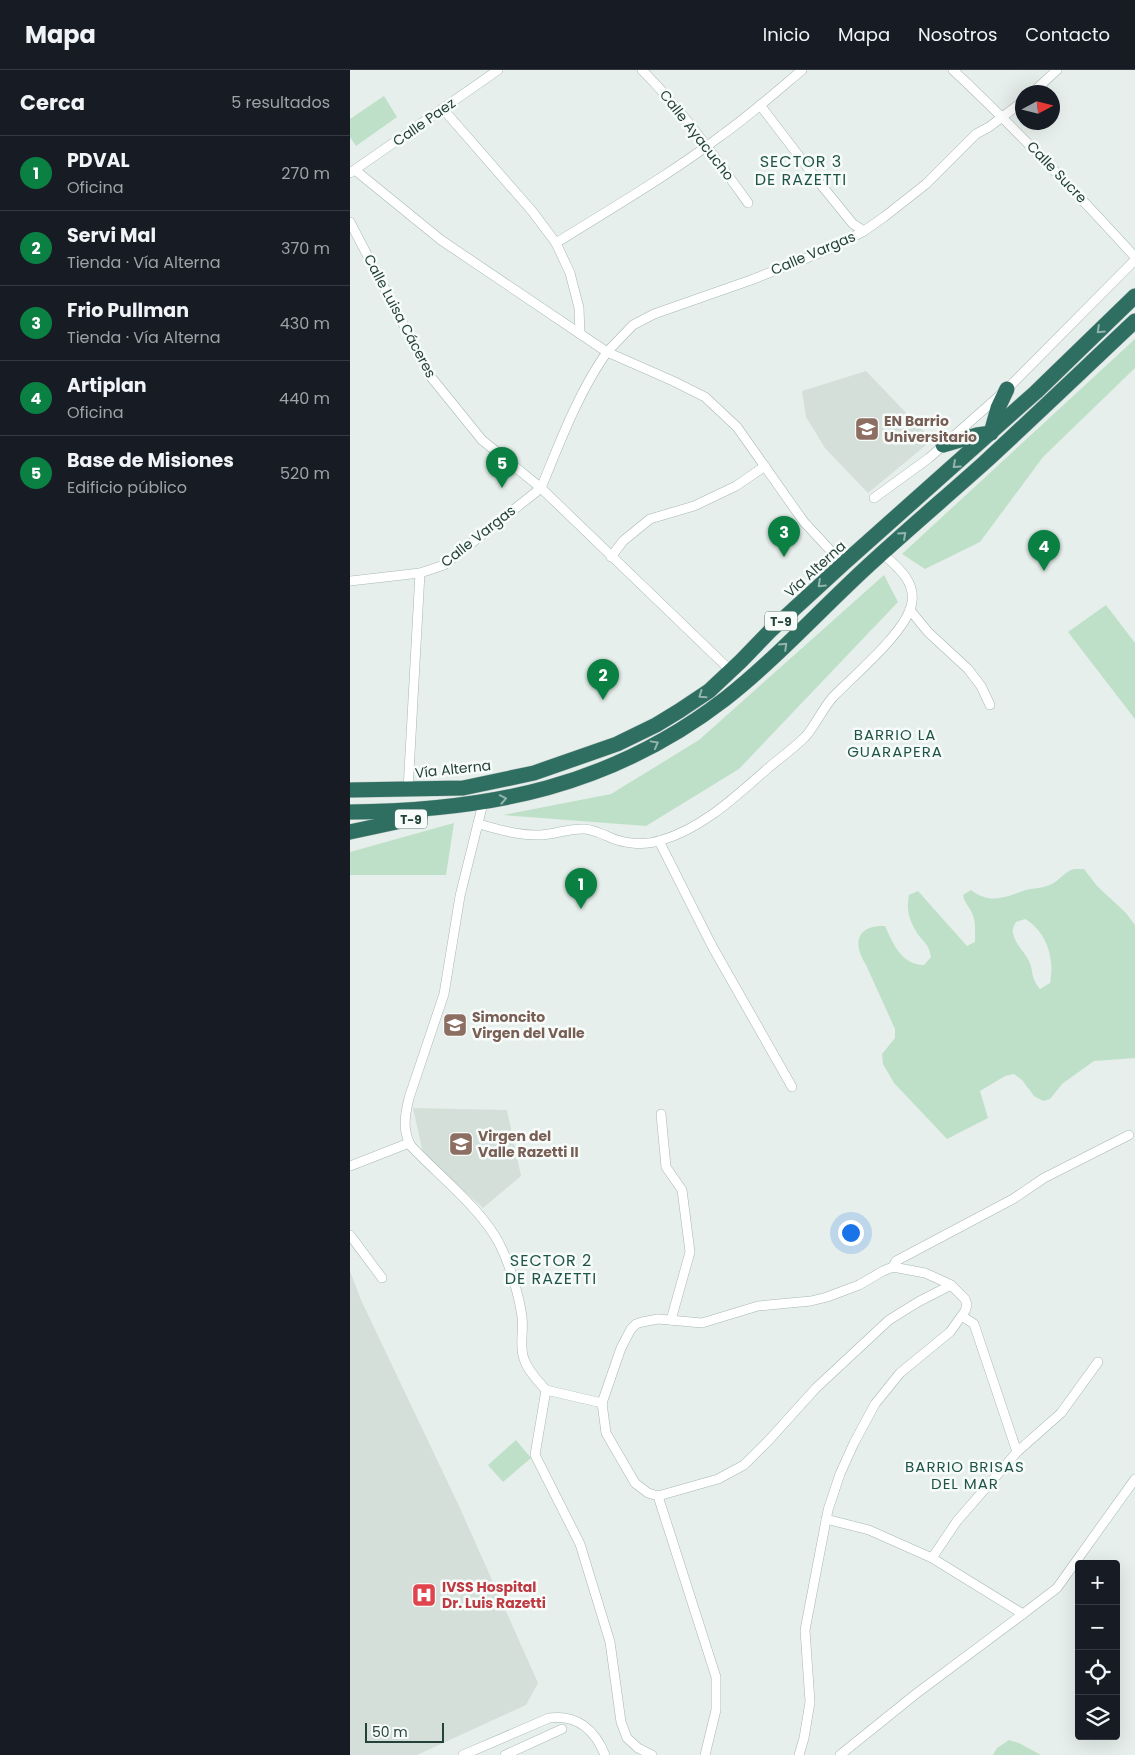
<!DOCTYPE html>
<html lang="es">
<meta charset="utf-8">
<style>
:root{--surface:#171b24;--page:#20242c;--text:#f1f3f6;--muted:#9ea1a6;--line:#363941;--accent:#0b8043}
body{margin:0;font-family:Poppins,sans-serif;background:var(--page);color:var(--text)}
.controls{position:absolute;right:15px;bottom:15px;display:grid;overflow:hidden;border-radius:5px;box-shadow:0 5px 20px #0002}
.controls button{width:45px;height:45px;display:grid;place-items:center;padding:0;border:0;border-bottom:1px solid var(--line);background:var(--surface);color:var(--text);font:25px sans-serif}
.compass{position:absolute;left:665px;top:15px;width:45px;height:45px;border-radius:50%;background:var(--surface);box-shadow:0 5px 20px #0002;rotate:83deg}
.scale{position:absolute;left:15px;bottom:12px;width:79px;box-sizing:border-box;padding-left:5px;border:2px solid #24423a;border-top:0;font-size:14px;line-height:18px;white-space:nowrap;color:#24423a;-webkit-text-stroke:4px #f7fbf9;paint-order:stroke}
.you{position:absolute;left:500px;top:1162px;width:18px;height:18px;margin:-12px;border:4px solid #fff;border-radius:50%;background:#1a73e8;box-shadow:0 0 0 8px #1a73e833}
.badge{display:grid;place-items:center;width:32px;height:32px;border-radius:50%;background:var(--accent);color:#fff;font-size:16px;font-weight:700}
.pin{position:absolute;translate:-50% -41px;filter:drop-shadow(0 1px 2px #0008)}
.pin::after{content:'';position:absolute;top:26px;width:18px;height:15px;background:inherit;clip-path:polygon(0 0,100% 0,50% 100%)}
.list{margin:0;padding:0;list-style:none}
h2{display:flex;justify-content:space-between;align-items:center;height:65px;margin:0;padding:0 20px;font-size:21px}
h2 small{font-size:16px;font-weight:400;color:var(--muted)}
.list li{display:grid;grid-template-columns:32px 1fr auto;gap:15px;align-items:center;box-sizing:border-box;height:75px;padding:0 20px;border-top:1px solid var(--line)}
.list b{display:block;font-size:19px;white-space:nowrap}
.list p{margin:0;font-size:16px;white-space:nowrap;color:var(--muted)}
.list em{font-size:16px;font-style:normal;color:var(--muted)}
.icon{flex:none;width:28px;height:28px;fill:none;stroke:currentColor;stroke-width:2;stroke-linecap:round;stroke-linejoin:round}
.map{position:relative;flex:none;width:785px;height:1685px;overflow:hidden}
header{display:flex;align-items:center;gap:30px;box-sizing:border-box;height:70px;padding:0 25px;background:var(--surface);border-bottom:1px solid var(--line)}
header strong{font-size:24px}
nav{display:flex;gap:28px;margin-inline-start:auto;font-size:18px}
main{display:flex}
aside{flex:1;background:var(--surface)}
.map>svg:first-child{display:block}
.built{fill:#d4dfda}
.green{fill:#bfe0c8;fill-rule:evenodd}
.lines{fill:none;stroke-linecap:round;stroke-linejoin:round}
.street-casing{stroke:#a8b8b2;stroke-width:10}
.highway-casing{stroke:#c2cac8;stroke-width:16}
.street{stroke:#fff;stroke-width:9}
.highway{stroke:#2f6f62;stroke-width:15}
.oneway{stroke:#93b5ae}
.labels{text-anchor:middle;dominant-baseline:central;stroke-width:5;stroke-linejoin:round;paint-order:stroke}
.shield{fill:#f7fbf9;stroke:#637a73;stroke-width:1}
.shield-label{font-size:12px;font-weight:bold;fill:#24423a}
.street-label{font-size:14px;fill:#24423a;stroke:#f7fbf9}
.education-label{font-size:14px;font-weight:bold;fill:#785e54;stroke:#f7fbf9;text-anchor:start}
.health-label{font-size:14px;font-weight:bold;fill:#be3a42;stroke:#f7fbf9;text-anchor:start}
.neighbourhood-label{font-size:15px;letter-spacing:1px;fill:#1f5548;stroke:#f7fbf9}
.quarter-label{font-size:16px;letter-spacing:1px;fill:#1f5548;stroke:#f7fbf9}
</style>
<header>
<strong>Mapa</strong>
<nav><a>Inicio</a><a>Mapa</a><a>Nosotros</a><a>Contacto</a></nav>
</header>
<main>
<aside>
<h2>Cerca<small>5 resultados</small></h2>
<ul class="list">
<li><span class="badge">1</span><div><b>PDVAL</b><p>Oficina</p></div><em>270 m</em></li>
<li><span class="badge">2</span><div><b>Servi Mal</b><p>Tienda · Vía Alterna</p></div><em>370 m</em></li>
<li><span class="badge">3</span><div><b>Frio Pullman</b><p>Tienda · Vía Alterna</p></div><em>430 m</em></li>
<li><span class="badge">4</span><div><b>Artiplan</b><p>Oficina</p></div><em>440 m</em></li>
<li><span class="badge">5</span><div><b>Base de Misiones</b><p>Edificio público</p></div><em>520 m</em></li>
</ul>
</aside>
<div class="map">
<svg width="785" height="1685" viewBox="0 0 785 1685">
<rect width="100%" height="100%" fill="#e6efeb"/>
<g class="built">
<path d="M 516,301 L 582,370 L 518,423 L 475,378 L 456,347 L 452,321 Z"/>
<path d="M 63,1038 L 157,1040 L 171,1106 L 133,1138 L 73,1083 Z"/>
<path d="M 0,1201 L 11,1230 L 109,1436 L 188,1613 L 176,1635 L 67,1685 L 0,1685 Z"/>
</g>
<g class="green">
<path d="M 34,26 L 47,47 L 6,76 L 0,67 L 0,49 Z"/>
<path d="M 785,269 L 785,298 L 693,387 L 630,472 L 575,499 L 552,484 Z"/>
<path d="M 534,505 L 548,532 L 389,699 L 296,756 L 153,745 L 261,724 L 349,670 Z"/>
<path d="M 756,535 L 785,573 L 785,649 L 718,562 Z"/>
<path d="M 104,753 L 96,805 L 0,805 L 0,782 Z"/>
<path d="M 724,799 L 734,799 L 747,816 L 776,843 L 785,855 L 785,988 L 744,991 L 712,1014 L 700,1029 L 693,1031 L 684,1026 L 672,1010 L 664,1004 L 655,1006 L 630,1021 L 638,1048 L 597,1069 L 544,1013 L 533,994 L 532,984 L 545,968 L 545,959 L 516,895 C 502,873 507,855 535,856 C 543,874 552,895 574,895 L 581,887 C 579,874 574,873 567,863 C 559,849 556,841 559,825 L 568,821 L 617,876 L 625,872 C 625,863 626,851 622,843 C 619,836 615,834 613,825 L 621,820 C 641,835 655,827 676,820 C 685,818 694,818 702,814 C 711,809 714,802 724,799 ZM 675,849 C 697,862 705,889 700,913 L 690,919 C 680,907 684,902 679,891 C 674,881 665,874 663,863 C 662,859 664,856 666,852 Z"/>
<path d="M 166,1370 L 181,1388 L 153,1412 L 138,1395 Z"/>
<path d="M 659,1670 L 669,1673 L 691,1685 L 643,1685 L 647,1678 Z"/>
</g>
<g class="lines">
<defs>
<g id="street">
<path d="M 292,0 C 332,40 365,87 398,133"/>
<path d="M 603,0 C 667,60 726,122 785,187"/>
<path d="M 683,22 L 707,0"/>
<path d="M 410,35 L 468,111 L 503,154 L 514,161"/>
<path d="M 93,39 L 182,141 L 206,173 L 220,203 L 229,238 L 230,264"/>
<path d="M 5,100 L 91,170 L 257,282 C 228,323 210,372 191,418"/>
<path d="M 0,103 L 148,0"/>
<path d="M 0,152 L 81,307 L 132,370 L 191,418 L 381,601"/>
<path d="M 206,173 C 262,138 319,105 372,65 C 400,45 426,22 452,0"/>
<path d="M 524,428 L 579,388 L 657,319 L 785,190"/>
<path d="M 261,487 L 273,471 L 300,449 L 344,436 L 386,416 L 415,396"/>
<path d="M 493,494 L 454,452 L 387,357 L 355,327 L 323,311 L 257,282 L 283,255 L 304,244 L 401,210 L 454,189 L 482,178 L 514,161 L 534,147 L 576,114 L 626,64 L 639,57 L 672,32"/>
<path d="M 0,511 L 70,503 L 94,495 L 191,418"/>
<path d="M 560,540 L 578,562 L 618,599 L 631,616 L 640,635"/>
<path d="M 58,720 L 70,503"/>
<path d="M 133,733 L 110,826 L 94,924 L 59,1028 C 55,1045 52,1060 61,1076 C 89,1106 132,1139 150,1175 C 160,1195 169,1225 172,1247 C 174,1261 169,1276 174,1289 C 178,1301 188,1311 196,1320 L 185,1385 L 230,1474 L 260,1572 L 271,1652 L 277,1668 L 288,1678 L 302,1685"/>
<path d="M 128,754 C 148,759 169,766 191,765 C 206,764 220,758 235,759 C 244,760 249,763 257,766 C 273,774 294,776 312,770 C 353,758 386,726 417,699 C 430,688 443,679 455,667 C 466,655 472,639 483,627 C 504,605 558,561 562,532 C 565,510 547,497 532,483"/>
<path d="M 309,771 L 362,876 L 442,1017"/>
<path d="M 311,1044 L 316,1097 L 332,1120 L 340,1182 L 321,1250"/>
<path d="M 0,1096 L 59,1073"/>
<path d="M 0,1165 L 32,1208"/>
<path d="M 543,1197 L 546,1191 L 663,1129 L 694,1108 L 779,1065"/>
<path d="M 612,1246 L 624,1254 L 667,1382"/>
<path d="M 196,1320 L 252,1333 L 256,1363 L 285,1413 L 298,1423 L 308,1426 L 366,1607 L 366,1640 L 355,1685"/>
<path d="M 252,1333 L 271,1278 L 281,1259 L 286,1254 L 292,1252 L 308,1249 L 352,1253 L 408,1236 L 461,1231 L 477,1227 L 509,1215 L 533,1201 L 543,1197 L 575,1203 L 595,1212 L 601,1215 L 615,1229 L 617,1235 L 615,1241 L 600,1262 L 550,1303 L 525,1334 L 504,1373 L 490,1404 L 478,1440 L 455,1560 L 460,1632 L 454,1668 L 449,1685"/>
<path d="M 308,1426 L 368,1409 L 394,1395 L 419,1370 L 466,1318 L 539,1250 L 568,1232 L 601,1215"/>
<path d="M 476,1449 L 519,1460 L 582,1488 L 673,1544 L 567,1623 L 490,1685"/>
<path d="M 582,1488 L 607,1451 L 667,1382 L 711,1343 L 748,1292"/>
<path d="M 673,1544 L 707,1518 L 785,1409"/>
<path d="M 113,1685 L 199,1648 C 227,1644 245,1660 255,1685"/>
<path d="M 155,1685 L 212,1659"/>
</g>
<g id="highway">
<path d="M 593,375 L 627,365 L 641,363 L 648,338 L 657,319"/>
<path d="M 0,720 L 113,718 L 184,703 L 267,674 L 306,655 L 329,641 L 359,621 L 391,591 L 420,561 L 493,494 L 686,322 L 785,226"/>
<path d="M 0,742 C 140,741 262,716 375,629 C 426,589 471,539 519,495 C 557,460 596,427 634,393 C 685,346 735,298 785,251"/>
<path d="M 0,762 L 70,747"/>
</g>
</defs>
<use href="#street" class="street-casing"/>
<use href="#highway" class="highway-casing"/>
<use href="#street" class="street"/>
<use href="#highway" class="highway"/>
</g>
<defs><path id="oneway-chevron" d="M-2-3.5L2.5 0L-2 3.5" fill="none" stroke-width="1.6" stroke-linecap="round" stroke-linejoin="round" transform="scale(1.25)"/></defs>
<g class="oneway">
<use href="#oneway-chevron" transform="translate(750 260) rotate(137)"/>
<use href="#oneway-chevron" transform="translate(606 395) rotate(138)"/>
<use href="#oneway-chevron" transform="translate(553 465) rotate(-42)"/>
<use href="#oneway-chevron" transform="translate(471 514) rotate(137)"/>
<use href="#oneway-chevron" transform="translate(434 576) rotate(-44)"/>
<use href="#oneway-chevron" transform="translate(352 625) rotate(145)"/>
<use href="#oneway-chevron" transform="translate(305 674) rotate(-29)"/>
<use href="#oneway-chevron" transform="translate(153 729) rotate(-11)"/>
</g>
<defs>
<symbol id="school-square" viewBox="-11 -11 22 22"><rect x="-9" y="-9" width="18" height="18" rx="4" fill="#8d6e63" stroke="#f7fbf9"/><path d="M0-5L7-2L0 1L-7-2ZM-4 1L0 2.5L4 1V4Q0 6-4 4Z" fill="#fff"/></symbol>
<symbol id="university-square" viewBox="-11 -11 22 22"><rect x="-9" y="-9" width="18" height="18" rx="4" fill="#8d6e63" stroke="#f7fbf9"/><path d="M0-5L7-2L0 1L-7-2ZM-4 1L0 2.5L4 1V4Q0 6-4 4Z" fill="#fff"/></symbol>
<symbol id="hospital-square" viewBox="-11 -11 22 22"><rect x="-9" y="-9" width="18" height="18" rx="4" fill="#e0444e" stroke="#f7fbf9"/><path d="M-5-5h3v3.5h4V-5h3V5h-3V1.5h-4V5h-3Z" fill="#fff"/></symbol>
</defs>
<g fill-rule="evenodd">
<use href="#school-square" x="503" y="345" width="28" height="28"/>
<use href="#school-square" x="91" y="941" width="28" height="28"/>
<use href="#university-square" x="97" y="1060" width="28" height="28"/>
<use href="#hospital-square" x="60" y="1511" width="28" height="28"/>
</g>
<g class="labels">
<g class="shield">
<rect x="415" y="541.5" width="32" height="19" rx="4"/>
<rect x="45" y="739.5" width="32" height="19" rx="4"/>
</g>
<g class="shield-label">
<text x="431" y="551">T-9</text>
<text x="61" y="749">T-9</text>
</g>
<g class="street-label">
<text transform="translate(74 52) rotate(-35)">Calle Paez</text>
<text transform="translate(347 65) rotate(52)">Calle Ayacucho</text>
<text transform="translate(707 102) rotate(46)">Calle Sucre</text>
<text transform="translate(463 183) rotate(-23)">Calle Vargas</text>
<text transform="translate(50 246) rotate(62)">Calle Luisa Cáceres</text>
<text transform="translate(128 466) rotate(-38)">Calle Vargas</text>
<text transform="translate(465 499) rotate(-42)">Vía Alterna</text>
<text transform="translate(103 699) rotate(-6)">Vía Alterna</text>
</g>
<g class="education-label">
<text x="534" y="351">EN Barrio<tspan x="534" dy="16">Universitario</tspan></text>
<text x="122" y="947">Simoncito<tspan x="122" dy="16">Virgen del Valle</tspan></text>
<text x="128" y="1066">Virgen del<tspan x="128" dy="16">Valle Razetti II</tspan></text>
</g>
<g class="health-label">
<text x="92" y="1517">IVSS Hospital<tspan x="92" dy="16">Dr. Luis Razetti</tspan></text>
</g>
<g class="neighbourhood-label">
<text x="545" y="664">BARRIO LA<tspan x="545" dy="17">GUARAPERA</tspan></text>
<text x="615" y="1396">BARRIO BRISAS<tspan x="615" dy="17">DEL MAR</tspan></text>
</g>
<g class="quarter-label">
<text x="451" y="91">SECTOR 3<tspan x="451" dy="18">DE RAZETTI</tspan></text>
<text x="201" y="1190">SECTOR 2<tspan x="201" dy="18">DE RAZETTI</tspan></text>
</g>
</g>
</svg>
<div class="controls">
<button>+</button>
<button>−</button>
<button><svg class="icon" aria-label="locate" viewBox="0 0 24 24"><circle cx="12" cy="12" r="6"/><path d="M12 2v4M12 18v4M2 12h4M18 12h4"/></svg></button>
<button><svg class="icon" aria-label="layers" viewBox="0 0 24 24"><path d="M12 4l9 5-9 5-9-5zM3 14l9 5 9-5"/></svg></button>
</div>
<svg class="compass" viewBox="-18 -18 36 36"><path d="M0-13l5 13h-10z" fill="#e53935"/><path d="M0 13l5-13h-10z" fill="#9ea1a6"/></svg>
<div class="scale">50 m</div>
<div class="you"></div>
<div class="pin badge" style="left:231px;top:839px">1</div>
<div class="pin badge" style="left:253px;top:630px">2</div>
<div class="pin badge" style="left:434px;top:487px">3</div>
<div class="pin badge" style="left:694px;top:501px">4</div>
<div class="pin badge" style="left:152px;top:418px">5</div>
</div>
</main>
